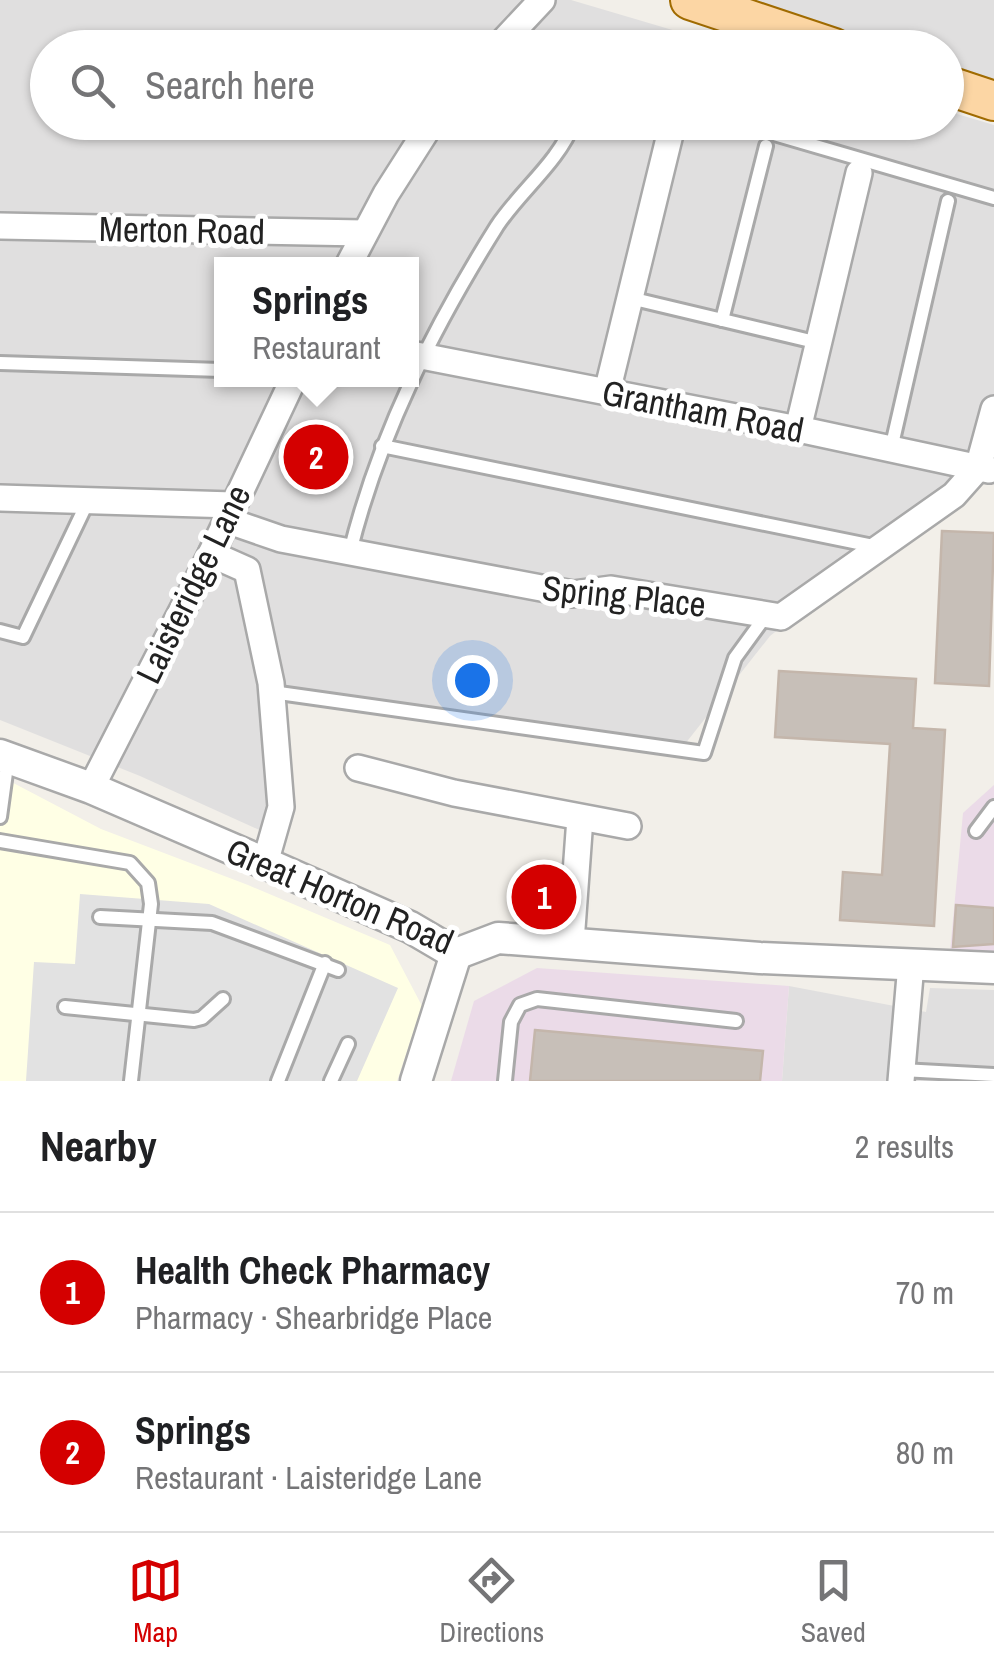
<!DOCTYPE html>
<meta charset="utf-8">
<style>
:root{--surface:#fff;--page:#f2f2f2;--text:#202124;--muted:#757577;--line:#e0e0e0;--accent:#d40000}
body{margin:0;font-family:"Archivo Narrow",sans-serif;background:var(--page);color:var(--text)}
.you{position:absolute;left:472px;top:680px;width:35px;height:35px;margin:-25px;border:8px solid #fff;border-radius:50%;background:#1a73e8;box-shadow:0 0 0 15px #1a73e833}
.badge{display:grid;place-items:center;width:65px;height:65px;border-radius:50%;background:var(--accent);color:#fff;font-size:32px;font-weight:700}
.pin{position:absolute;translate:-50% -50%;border:5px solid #fff;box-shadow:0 2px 10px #0006}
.popup{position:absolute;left:214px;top:257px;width:205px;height:130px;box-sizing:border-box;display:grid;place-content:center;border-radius:0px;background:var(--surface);filter:drop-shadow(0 2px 8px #0005);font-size:32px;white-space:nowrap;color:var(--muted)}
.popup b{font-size:38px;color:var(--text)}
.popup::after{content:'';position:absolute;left:50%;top:100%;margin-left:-20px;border:20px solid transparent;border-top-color:var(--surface)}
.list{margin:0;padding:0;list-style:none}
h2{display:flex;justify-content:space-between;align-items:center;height:130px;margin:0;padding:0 40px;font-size:42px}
h2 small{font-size:32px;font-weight:400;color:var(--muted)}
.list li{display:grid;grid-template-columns:65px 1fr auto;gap:30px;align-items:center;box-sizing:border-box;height:160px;padding:0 40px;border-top:2px solid var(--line)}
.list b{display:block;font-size:38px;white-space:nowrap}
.list p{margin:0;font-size:32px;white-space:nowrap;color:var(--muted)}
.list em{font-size:32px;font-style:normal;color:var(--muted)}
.icon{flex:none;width:55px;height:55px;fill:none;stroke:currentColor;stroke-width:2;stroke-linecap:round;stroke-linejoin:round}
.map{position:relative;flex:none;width:994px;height:1081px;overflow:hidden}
.search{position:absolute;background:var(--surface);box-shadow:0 2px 8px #0004;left:30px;right:30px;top:30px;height:110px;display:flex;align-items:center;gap:25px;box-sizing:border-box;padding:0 35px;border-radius:55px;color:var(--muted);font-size:38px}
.sheet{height:450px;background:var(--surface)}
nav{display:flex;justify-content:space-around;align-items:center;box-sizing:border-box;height:140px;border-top:2px solid var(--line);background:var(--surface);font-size:28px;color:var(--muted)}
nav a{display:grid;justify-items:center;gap:5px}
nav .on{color:var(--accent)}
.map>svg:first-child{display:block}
.residential{fill:#e0dfdf;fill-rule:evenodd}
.industrial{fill:#ebdbe8}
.education{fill:#ffffe5}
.parking{fill:#e2e2e2}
.building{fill:#c7bfb8;stroke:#c4b6ab;stroke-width:2.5}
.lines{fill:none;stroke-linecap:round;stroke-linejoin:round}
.service-casing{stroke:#a9a9a9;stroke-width:18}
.minor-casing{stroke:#a9a9a9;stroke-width:30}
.tertiary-casing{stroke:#a9a9a9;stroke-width:35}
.primary-casing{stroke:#a06b00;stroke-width:42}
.service{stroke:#fff;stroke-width:12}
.minor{stroke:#fff;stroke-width:25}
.tertiary{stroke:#fff;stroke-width:30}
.primary{stroke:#fcd6a4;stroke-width:38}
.labels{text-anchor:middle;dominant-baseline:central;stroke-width:10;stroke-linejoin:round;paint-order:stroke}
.street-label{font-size:35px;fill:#222;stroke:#fff}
</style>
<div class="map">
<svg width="994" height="1081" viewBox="0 0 994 1081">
<rect width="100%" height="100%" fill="#f2efe9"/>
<g class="residential">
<path d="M 0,0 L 571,0 L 730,47 L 48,48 L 48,122 L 946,122 L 947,111 L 994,125 L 994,461 L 770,636 L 685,744 L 284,687 L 266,833 L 140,776 L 0,720 ZM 221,264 L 411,264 L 411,380 L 221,380 Z"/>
<path d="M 690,0 L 994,0 L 994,98 L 947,83 L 946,48 L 837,47 Z"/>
<path d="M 789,986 L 926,1012 L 930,988 L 994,990 L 994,1081 L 782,1081 Z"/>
</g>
<g class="industrial">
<path d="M 994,785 L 994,952 L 950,952 L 963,813 Z"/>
<path d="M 537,968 L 789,986 L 782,1081 L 451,1081 L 474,1001 Z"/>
</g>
<path class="education" d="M 0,776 L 101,829 L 248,885 L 390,945 L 422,1006 L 397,1081 L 0,1081 Z"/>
<path class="parking" d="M 80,894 L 209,904 L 398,988 L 357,1081 L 26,1081 L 34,962 L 75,964 Z"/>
<g class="building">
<path d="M 942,531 L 994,533 L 989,686 L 935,683 Z"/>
<path d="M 779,671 L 916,679 L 913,728 L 945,730 L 934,926 L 840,920 L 843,872 L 882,875 L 890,744 L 775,737 Z"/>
<path d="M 956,905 L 994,908 L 994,944 L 953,947 Z"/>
<path d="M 535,1030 L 763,1051 L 760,1081 L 530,1081 Z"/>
</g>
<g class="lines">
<defs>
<g id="service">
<path d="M 517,28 L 542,48"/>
<path d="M 733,122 L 994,198"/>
<path d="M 630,298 L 819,343"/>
<path d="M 722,320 L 766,146"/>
<path d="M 0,363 L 221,370"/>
<path d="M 382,446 L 878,547"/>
<path d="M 891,449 L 948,201"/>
<path d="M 350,552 C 379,435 433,328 497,226 C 521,190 558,163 574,122"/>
<path d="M 0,631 L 23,637 L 88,501"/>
<path d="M 272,692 L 704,753 L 735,658 L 767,614"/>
<path d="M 0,817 L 8,758"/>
<path d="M 976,831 L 994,807"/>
<path d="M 0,841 L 130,863 L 148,883 L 151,904 L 131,1081"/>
<path d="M 100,917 L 212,923 L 338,970"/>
<path d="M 65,1007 L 194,1020 L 202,1018 L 223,999"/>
<path d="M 902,1070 L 994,1075"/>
<path d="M 278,1081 L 325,963"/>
<path d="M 331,1081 L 348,1044"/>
<path d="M 505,1081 L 511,1022 L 520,1005 L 537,999 L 736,1021"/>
</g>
<g id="minor">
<path d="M 497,48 L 542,0"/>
<path d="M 0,226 L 364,233"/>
<path d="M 349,264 L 386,194 L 432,122"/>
<path d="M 411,354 L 798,429 L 989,470"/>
<path d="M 607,392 L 673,122"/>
<path d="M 798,429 L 859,173"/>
<path d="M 0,498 L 233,505"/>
<path d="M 226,520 L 281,539 L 573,594 L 611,589 L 781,617 L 954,495 L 978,468 L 994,409"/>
<path d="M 211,554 L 247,570 L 271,683 L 281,807 L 265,863"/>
<path d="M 358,768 L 454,793 L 628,826"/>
<path d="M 91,788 L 211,554 L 293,380"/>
<path d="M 571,942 L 580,818"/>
<path d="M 901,1081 L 911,964"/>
</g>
<g id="tertiary">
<path d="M 0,755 L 91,788 L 265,863 L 410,927 L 456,954"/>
<path d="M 456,954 L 498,938 L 760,958 L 994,968"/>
<path d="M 416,1081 L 456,954"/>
</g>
<g id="primary">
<path d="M 690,0 L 834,48"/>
<path d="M 946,85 L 994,101"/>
</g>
</defs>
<use href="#service" class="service-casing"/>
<use href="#minor" class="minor-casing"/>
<use href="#tertiary" class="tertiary-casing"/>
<use href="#primary" class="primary-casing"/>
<use href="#service" class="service"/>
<use href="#minor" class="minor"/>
<use href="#tertiary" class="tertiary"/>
<use href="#primary" class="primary"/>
</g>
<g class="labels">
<g class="street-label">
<text transform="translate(182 230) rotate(1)">Merton Road</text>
<text transform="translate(703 411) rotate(11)">Grantham Road</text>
<text transform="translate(193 584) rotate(-64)">Laisteridge Lane</text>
<text transform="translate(624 596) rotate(6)">Spring Place</text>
<text transform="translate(340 896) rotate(23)">Great Horton Road</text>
</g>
</g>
</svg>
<div class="you"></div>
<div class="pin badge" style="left:544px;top:897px">1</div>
<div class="pin badge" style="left:316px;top:457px">2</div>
<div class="popup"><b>Springs</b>Restaurant</div>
<div class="search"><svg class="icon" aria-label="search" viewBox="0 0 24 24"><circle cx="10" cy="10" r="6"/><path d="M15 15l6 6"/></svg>Search here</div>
</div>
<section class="sheet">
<h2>Nearby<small>2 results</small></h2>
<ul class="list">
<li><span class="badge">1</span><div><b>Health Check Pharmacy</b><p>Pharmacy · Shearbridge Place</p></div><em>70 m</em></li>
<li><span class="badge">2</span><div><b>Springs</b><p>Restaurant · Laisteridge Lane</p></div><em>80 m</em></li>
</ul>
</section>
<nav>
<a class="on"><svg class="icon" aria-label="map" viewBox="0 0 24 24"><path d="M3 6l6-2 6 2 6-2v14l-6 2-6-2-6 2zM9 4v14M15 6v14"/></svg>Map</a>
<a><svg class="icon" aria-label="directions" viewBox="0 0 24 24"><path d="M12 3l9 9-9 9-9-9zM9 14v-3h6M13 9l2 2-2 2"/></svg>Directions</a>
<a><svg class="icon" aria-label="saved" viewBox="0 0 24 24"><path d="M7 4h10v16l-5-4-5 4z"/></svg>Saved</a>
</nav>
